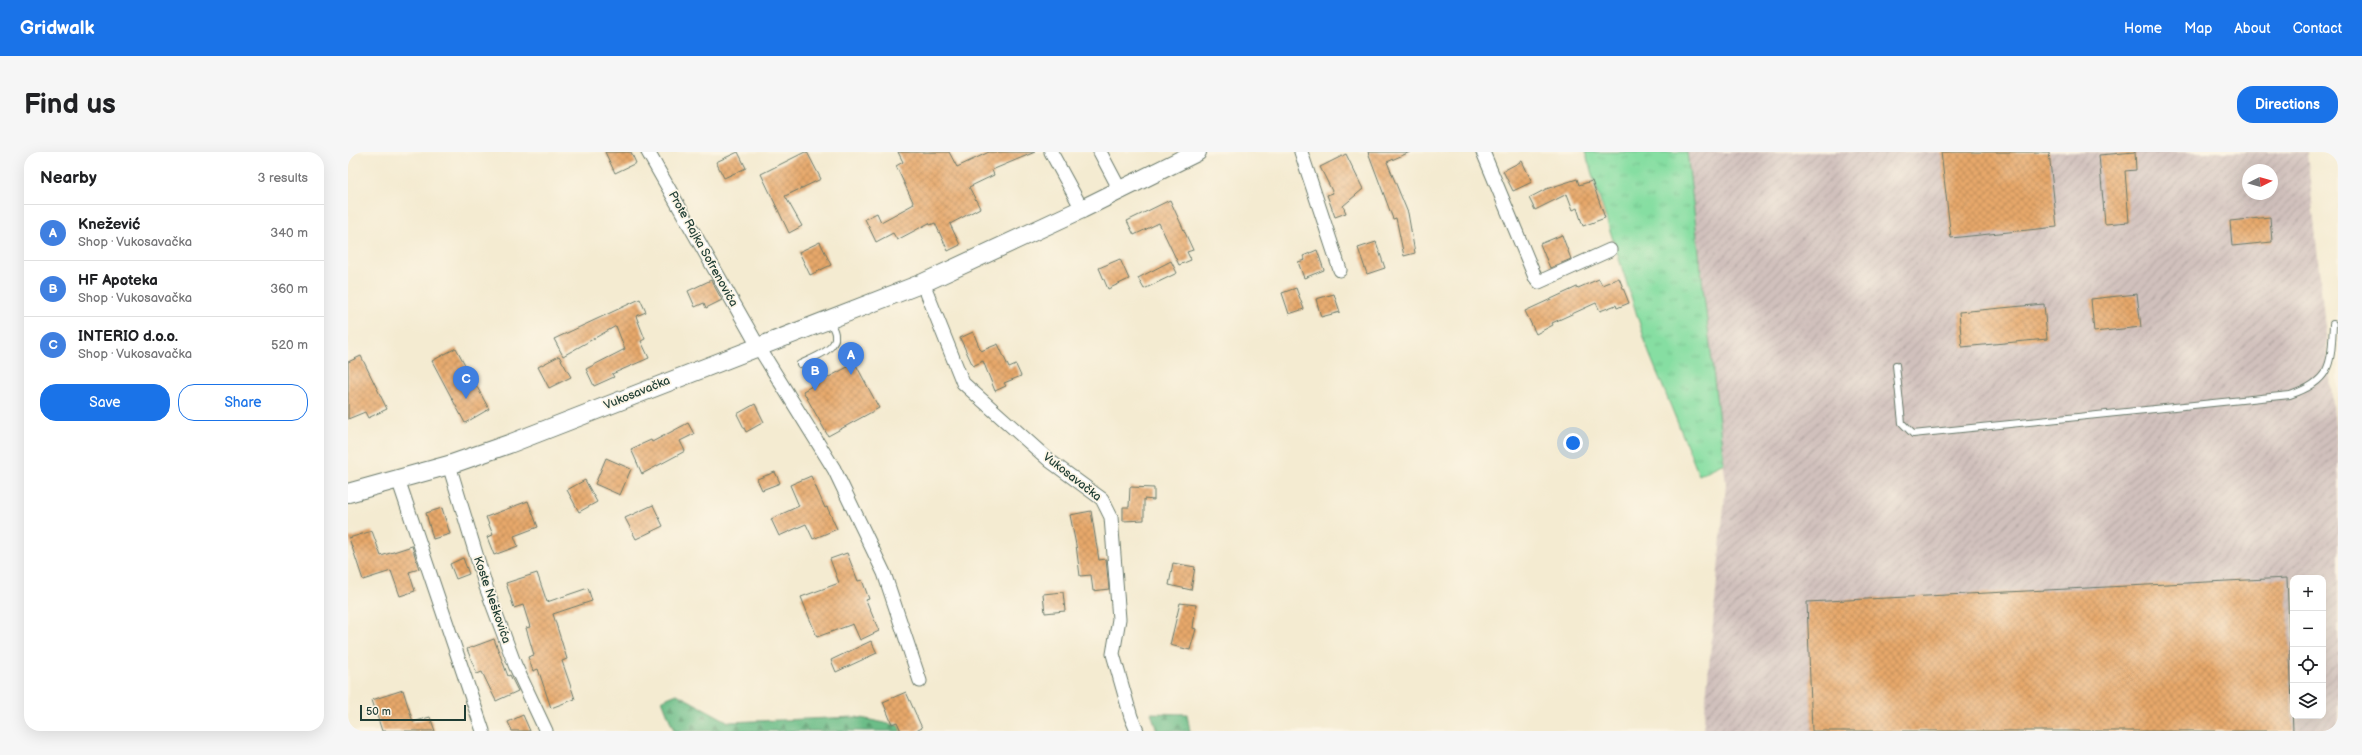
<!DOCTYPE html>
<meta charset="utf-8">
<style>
:root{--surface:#fff;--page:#f6f6f6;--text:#202124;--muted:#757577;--line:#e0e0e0;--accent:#1a73e8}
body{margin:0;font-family:"Balsamiq Sans",sans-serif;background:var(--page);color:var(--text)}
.controls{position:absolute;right:12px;bottom:12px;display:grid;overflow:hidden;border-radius:8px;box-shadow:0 4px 16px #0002}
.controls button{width:36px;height:36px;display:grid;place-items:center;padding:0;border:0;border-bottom:1px solid var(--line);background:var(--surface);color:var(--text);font:20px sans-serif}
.compass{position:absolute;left:1894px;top:12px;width:36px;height:36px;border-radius:50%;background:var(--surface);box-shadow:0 4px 16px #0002;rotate:84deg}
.scale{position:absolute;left:12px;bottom:10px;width:106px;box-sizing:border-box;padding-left:4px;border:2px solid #1f3d34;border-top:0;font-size:11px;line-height:14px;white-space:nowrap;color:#1f3d34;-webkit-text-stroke:3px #fcf5e5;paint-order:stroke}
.you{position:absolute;left:1225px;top:291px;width:14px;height:14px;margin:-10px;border:3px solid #fff;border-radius:50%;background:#1a73e8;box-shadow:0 0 0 6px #1a73e833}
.badge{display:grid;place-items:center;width:26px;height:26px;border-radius:50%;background:var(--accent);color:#fff;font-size:13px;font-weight:700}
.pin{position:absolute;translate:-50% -33px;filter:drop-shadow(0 1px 2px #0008)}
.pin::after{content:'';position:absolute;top:21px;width:14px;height:12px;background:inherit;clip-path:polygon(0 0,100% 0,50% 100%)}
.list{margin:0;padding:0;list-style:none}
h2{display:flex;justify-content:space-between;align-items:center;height:52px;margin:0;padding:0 16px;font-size:17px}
h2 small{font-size:13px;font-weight:400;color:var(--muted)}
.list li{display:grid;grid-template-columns:26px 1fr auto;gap:12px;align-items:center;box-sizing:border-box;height:56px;padding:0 16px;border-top:1px solid var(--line)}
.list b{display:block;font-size:15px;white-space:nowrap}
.list p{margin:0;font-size:13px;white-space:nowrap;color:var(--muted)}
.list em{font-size:13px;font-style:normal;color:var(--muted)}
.actions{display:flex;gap:8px;padding:12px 16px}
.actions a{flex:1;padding:9px 0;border:1px solid var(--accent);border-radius:16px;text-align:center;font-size:14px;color:var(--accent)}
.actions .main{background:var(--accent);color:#fff}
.icon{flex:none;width:22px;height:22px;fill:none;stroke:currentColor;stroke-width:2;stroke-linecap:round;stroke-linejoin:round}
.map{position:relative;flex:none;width:1990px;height:579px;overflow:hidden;border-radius:16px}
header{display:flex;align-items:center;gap:24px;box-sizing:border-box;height:56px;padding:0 20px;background:var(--accent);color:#fff}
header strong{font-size:19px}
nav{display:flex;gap:22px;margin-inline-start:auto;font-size:14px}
.intro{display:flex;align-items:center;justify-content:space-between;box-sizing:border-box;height:96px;padding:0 24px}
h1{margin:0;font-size:28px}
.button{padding:10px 18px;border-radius:16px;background:var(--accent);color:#fff;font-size:14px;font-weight:700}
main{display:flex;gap:24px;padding:0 24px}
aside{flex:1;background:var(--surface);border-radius:16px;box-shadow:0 4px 16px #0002}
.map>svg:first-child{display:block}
.industrial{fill:url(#industrial-furrows);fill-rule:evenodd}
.grass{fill:url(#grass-tufts);stroke:#528e6b}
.forest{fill:url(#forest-firs);stroke:#467d5e}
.building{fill:url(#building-cross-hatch)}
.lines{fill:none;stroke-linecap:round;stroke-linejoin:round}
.lane-casing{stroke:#6a7a6b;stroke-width:8}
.street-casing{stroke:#6a7a6b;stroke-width:15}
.secondary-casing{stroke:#6a7a6b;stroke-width:20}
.lane{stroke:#fff;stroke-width:6}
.street{stroke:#fff;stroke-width:13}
.secondary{stroke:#fff;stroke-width:18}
.labels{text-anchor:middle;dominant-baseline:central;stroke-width:3.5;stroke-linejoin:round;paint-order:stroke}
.street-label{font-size:12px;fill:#1f3d34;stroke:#fcf5e5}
</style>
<header>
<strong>Gridwalk</strong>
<nav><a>Home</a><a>Map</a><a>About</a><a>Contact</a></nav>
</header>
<div class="intro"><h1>Find us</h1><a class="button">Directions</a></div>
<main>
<aside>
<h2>Nearby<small>3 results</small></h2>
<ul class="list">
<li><span class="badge" style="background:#3f7fe0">A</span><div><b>Knežević</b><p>Shop · Vukosavačka</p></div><em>340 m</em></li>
<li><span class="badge" style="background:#3f7fe0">B</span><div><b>HF Apoteka</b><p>Shop · Vukosavačka</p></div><em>360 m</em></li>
<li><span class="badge" style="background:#3f7fe0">C</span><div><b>INTERIO d.o.o.</b><p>Shop · Vukosavačka</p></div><em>520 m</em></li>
</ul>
<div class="actions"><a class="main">Save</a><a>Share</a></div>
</aside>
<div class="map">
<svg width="1990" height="579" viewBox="0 0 1990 579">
<defs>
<pattern id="industrial-furrows" width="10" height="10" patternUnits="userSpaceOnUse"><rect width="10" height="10" fill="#d0c0bc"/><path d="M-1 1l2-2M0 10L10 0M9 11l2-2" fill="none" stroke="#a89d9a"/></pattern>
<pattern id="grass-tufts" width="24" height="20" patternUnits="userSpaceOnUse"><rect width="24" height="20" fill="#86dea2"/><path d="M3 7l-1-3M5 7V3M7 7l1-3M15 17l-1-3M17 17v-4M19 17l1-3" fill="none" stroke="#73bf8c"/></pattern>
<pattern id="forest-firs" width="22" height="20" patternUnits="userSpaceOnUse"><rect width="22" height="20" fill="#6cbd88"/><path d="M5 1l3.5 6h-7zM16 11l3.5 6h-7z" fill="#589b70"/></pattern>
<pattern id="building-cross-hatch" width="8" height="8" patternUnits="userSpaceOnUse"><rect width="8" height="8" fill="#e7a86a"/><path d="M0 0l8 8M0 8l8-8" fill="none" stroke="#bb8a58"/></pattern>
</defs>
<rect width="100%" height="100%" fill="#fcf5e5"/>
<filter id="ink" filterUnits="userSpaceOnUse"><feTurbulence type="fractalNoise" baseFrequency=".025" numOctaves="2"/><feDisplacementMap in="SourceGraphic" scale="8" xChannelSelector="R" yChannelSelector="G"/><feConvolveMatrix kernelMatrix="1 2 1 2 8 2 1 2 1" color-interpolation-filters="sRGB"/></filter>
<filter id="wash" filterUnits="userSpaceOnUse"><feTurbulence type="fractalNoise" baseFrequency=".012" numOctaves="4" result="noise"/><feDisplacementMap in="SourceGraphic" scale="16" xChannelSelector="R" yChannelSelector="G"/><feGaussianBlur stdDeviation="0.9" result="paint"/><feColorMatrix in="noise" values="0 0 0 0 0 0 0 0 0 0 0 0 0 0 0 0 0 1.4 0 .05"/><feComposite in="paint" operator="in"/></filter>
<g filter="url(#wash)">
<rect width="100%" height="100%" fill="#f4ebd1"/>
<path class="industrial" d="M 1339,0 L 1959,0 L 1990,302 L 1990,579 L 1355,579 L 1378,332 ZM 1900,18 L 1924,18 L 1924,42 L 1900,42 ZM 1945,426 L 1975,426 L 1975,564 L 1945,564 Z"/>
<path class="grass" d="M 1237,0 L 1339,0 L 1376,311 L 1351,323 L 1301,201 Z"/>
<g class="forest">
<path d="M 329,542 L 381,570 L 508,565 L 552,574 L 556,579 L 326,579 L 314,548 Z"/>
<path d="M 803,561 L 839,562 L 842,579 L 809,579 Z"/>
</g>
<g id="blocks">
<g class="building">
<path d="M 257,0 L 283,0 L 288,11 L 267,21 Z"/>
<path d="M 390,0 L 398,16 L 376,26 L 368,10 Z"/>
<path d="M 457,0 L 459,0 L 473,27 L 437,44 L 454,74 L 441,81 L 413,22 Z"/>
<path d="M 550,0 L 601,0 L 609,15 L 641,0 L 687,0 L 644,18 L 646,23 L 621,35 L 632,56 L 602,72 L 612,93 L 600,99 L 587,71 L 582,73 L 581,71 L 549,88 L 545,81 L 528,90 L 517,67 L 529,61 L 533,70 L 566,52 L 548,14 L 555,10 Z"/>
<path d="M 1020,0 L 1062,0 L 1039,10 L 1060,61 L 1067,101 L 1056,104 L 1048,66 L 1045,67 Z"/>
<path d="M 1593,0 L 1701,0 L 1709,75 L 1603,86 Z"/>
<path d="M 1787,0 L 1788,18 L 1777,19 L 1781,70 L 1757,72 L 1751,3 Z"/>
<path d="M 998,2 L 1015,37 L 995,54 L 998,61 L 987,65 L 979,43 L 985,41 L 972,15 Z"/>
<path d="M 1174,9 L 1184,30 L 1165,39 L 1155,19 Z"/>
<path d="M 1229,27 L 1231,33 L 1244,29 L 1257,66 L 1235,74 L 1229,56 L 1225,58 L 1219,42 L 1187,58 L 1181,46 L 1198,37 Z"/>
<path d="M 822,48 L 845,98 L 839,100 L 843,108 L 831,113 L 811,71 L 786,83 L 779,69 Z"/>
<path d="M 1922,65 L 1924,90 L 1884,94 L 1882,69 Z"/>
<path d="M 1214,83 L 1223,107 L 1202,116 L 1192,92 Z"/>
<path d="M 472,90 L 483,113 L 462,123 L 451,100 Z"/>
<path d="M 1028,90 L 1037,116 L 1019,122 L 1010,96 Z"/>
<path d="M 969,98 L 976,118 L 956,126 L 950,110 L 957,108 L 955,104 Z"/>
<path d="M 772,107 L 781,127 L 760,137 L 751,116 Z"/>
<path d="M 823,109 L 829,121 L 796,137 L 790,126 Z"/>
<path d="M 1271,126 L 1281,151 L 1269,156 L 1268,153 L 1252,159 L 1248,151 L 1204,171 L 1205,173 L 1188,182 L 1177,159 L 1229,135 L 1230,136 L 1251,127 L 1254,133 Z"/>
<path d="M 363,128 L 374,148 L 358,156 L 356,151 L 347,155 L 340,139 Z"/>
<path d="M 948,136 L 956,157 L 941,162 L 934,141 Z"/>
<path d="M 986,142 L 992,160 L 973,165 L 968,147 Z"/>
<path d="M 1789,142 L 1793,175 L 1746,180 L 1743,147 Z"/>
<path d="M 292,147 L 298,160 L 288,164 L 297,187 L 293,189 L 301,206 L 264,222 L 266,225 L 246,234 L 238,217 L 277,197 L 268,174 L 215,204 L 206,187 Z"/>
<path d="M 1696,152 L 1699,187 L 1614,195 L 1611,160 Z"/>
<path d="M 625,180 L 633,199 L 650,192 L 661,216 L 668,213 L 673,224 L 656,231 L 658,234 L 647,239 L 635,209 L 625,214 L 612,186 Z"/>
<path d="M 108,196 L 141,257 L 117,271 L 84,209 Z"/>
<path d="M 13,204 L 39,257 L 20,266 L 17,260 L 0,267 L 0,210 Z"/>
<path d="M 211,204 L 223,225 L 201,236 L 190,215 Z"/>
<path d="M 507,211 L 531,256 L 480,284 L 455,239 Z"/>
<path d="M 407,252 L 416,270 L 398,280 L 389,262 Z"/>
<path d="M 340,271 L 346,282 L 332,289 L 337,299 L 294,322 L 283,297 L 303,288 L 304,290 Z"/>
<path d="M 258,306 L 283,317 L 272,343 L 247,332 Z"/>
<path d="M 427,320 L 432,331 L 414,338 L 409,327 Z"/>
<path d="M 463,324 L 477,356 L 479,355 L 489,377 L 465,387 L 458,372 L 431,384 L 423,367 L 451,354 L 442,333 Z"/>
<path d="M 237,328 L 249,350 L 231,360 L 219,338 Z"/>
<path d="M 782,335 L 806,336 L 806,348 L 796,347 L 796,368 L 775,369 L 775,355 L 781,355 Z"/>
<path d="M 180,349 L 190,375 L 166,384 L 170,394 L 146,403 L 139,385 L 145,383 L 138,365 Z"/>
<path d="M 305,353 L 315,374 L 288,387 L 277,366 Z"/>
<path d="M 94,356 L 102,382 L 85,387 L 78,361 Z"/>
<path d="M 743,359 L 751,408 L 758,407 L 761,437 L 745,439 L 743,423 L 732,424 L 728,393 L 722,363 Z"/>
<path d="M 24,379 L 33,404 L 64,394 L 71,417 L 61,420 L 67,439 L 52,444 L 43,419 L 15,428 L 1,386 Z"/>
<path d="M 499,401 L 510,429 L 514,428 L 521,447 L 518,448 L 531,479 L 512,488 L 505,472 L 469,485 L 453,445 L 491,431 L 482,407 Z"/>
<path d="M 115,406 L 121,422 L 108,427 L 102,412 Z"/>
<path d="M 825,411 L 847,415 L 843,438 L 821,433 Z"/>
<path d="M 189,421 L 199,450 L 240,436 L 244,449 L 205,462 L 219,507 L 214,509 L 227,547 L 203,556 L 190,517 L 185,519 L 180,505 L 186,503 L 178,476 L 182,475 L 175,453 L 166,456 L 158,431 Z"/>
<path d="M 1939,426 L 1945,579 L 1464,579 L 1459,450 Z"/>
<path d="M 715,440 L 717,459 L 697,461 L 695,442 Z"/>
<path d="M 832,451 L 848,453 L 845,476 L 848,477 L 842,498 L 822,493 Z"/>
<path d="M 146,487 L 160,524 L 162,523 L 170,539 L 148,549 L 134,520 L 129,522 L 119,497 Z"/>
<path d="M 523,489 L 529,501 L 488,520 L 483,508 Z"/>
<path d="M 55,538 L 65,570 L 82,565 L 87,579 L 34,579 L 24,548 Z"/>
<path d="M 558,540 L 574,576 L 568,579 L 553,579 L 549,570 L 544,572 L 535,550 Z"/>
<path d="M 175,563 L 182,579 L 164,579 L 160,570 Z"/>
</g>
</g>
</g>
<g filter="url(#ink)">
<use href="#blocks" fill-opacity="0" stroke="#6a7a6b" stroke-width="1"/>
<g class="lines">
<defs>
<g id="lane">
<path d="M 452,212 C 462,207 490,198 487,183 C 487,178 483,173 481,168"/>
<path d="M 1548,213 L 1554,271 L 1565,282 L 1942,243 C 1984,229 1983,212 1985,172"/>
</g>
<g id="street">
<path d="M 300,0 L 410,194 L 486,317 L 536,421 L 572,529"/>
<path d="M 703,0 L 734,57"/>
<path d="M 752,0 L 772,38"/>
<path d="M 953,0 L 992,118"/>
<path d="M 1135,0 L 1187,125 L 1191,130 L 1262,98"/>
<path d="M 575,131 L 615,231 L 702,309 L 754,347 L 763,365 L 771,467 L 765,502 L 783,565 L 789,579"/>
<path d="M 101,313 L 138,435 L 167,513 L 198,579"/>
<path d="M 50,327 L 135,579"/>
</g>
<path id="secondary" d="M 0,341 L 101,313 L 161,292 L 575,131 L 734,57 L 849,0"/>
</defs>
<use href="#lane" class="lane-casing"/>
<use href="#street" class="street-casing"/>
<use href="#secondary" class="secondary-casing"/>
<use href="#lane" class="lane"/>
<use href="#street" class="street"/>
<use href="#secondary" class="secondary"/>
</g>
</g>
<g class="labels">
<g class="street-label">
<text transform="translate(355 97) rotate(61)">Prote Rajka Sofrenovića</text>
<text transform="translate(289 241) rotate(-22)">Vukosavačka</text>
<text transform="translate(724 325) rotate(38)">Vukosavačka</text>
<text transform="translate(144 448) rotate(71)">Koste Neškovića</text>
</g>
</g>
</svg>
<div class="controls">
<button>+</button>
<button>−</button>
<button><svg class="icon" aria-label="locate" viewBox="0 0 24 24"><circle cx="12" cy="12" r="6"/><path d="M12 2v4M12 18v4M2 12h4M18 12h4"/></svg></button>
<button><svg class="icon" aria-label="layers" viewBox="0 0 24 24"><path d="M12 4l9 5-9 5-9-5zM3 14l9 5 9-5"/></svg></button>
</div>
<svg class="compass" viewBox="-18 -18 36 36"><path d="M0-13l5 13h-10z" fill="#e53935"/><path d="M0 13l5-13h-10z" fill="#757577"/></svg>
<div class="scale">50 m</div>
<div class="you"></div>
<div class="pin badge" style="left:503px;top:223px;background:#3f7fe0">A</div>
<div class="pin badge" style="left:467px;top:239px;background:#3f7fe0">B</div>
<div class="pin badge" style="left:118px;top:247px;background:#3f7fe0">C</div>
</div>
</main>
